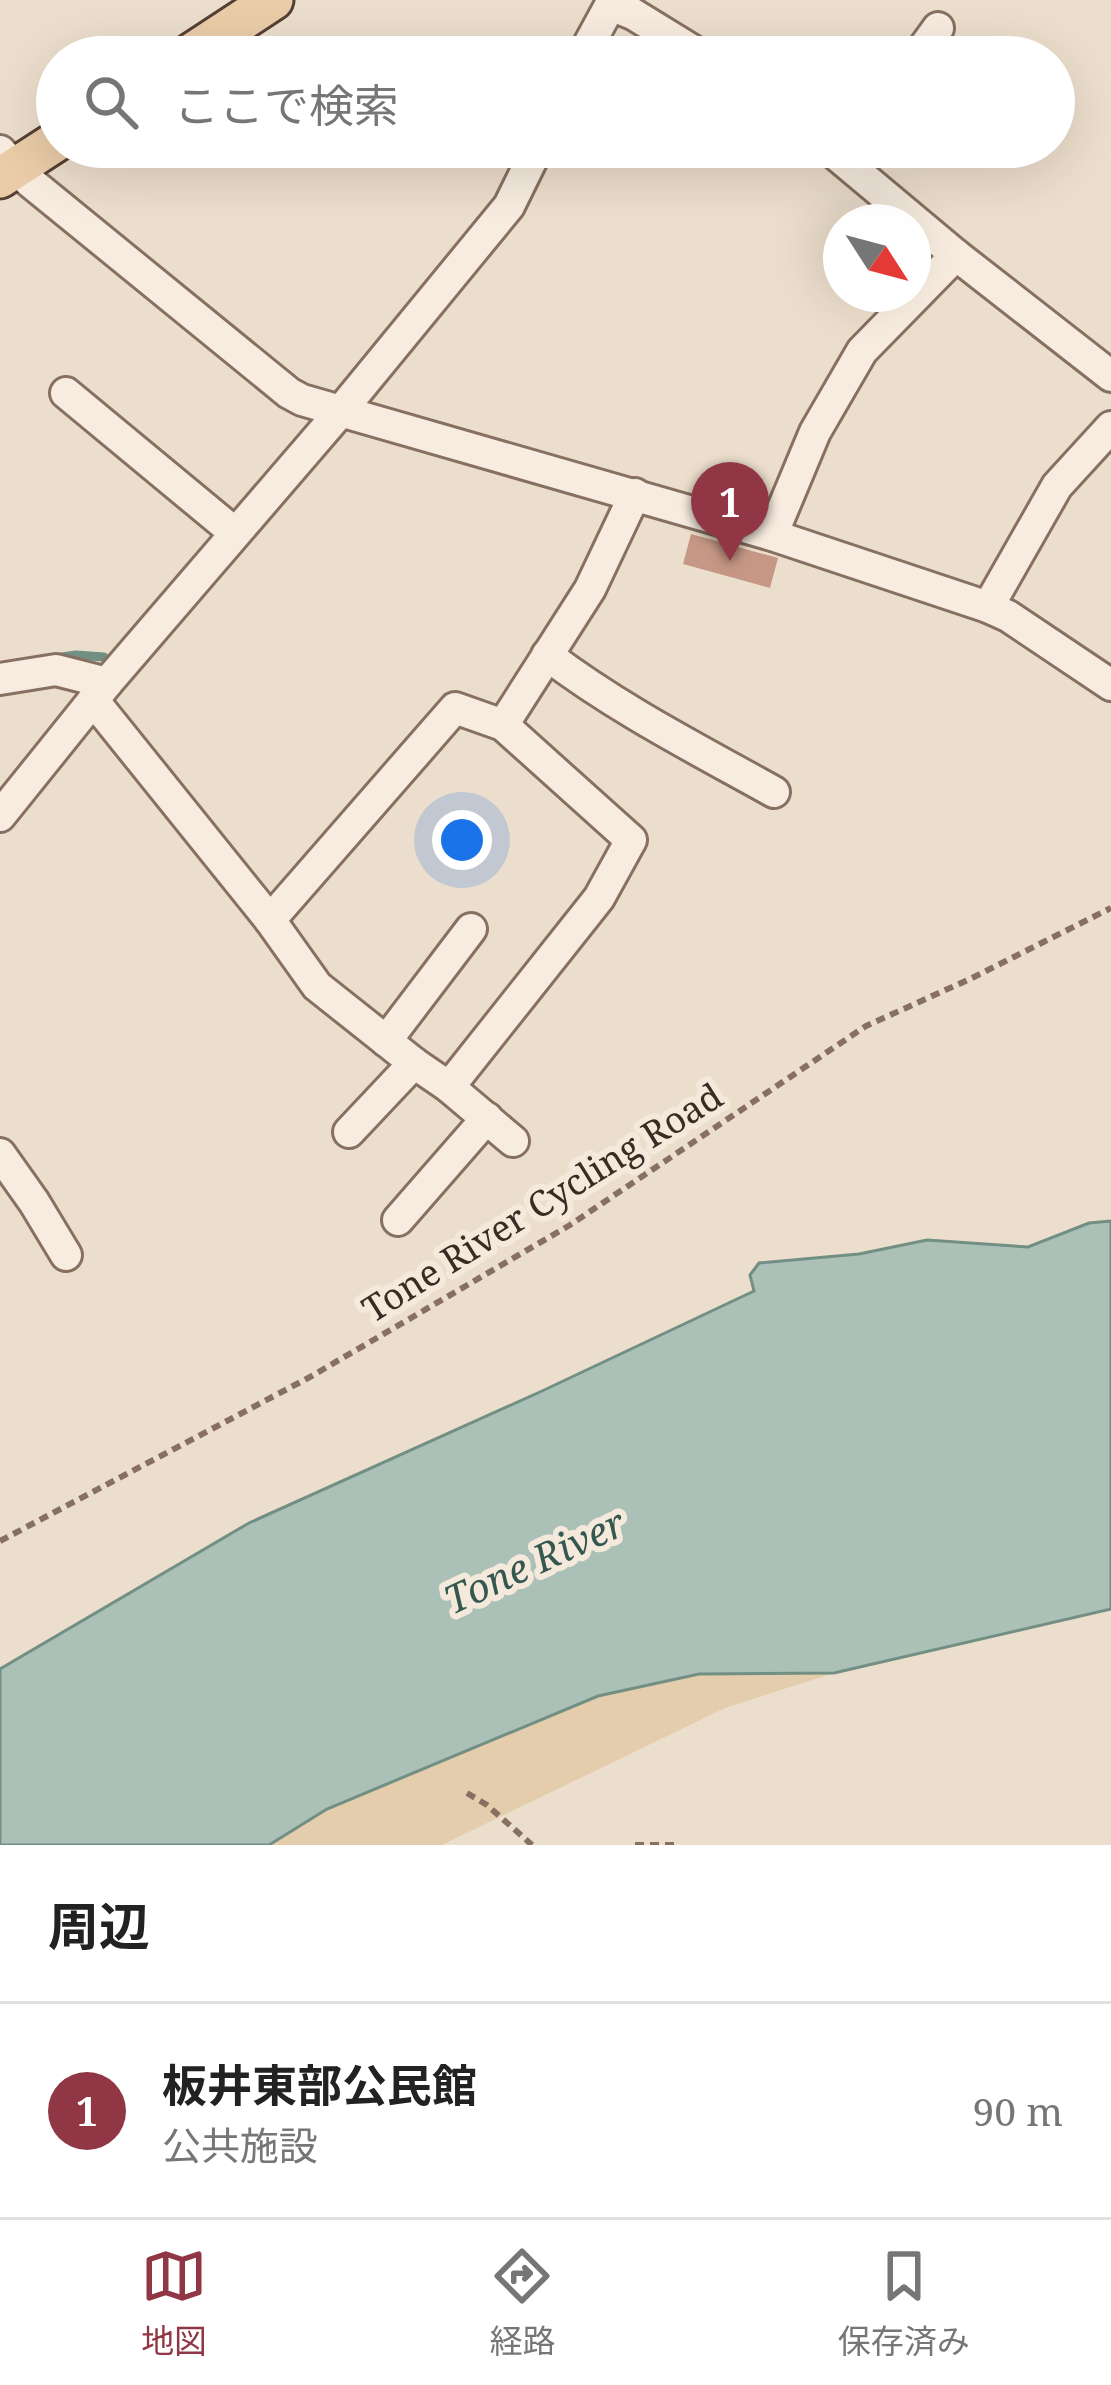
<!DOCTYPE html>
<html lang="ja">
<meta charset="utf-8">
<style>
:root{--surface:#fff;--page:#f2f2f2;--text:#222;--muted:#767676;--line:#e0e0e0;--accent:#913644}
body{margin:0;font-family:"Noto Serif","Noto Sans JP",serif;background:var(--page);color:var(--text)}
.compass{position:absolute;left:823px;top:204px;width:108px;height:108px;border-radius:50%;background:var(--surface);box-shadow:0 12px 48px #0002;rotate:126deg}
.you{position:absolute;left:462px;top:840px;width:42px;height:42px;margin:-30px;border:9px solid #fff;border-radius:50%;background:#1a73e8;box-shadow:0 0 0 18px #1a73e833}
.badge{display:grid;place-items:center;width:78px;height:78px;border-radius:50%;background:var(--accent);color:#fff;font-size:39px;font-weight:700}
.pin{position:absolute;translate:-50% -99px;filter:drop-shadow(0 3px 6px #0008)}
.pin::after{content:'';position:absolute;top:63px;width:42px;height:36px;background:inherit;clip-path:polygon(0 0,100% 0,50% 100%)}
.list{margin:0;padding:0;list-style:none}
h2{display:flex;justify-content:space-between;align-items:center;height:156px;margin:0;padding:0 48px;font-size:51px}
h2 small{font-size:39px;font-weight:400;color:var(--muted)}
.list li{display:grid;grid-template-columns:78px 1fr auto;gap:36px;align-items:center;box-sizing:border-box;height:216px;padding:0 48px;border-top:3px solid var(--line)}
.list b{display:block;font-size:45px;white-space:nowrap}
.list p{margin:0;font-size:39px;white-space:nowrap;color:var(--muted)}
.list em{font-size:39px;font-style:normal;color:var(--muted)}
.icon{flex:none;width:66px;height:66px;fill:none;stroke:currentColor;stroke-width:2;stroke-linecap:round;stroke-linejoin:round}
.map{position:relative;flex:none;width:1111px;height:1845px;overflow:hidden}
.search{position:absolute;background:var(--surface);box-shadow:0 12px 48px #0002;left:36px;right:36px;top:36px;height:132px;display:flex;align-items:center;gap:30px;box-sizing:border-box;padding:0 42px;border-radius:66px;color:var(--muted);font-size:45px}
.sheet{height:372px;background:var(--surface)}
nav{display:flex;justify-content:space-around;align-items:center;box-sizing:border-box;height:168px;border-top:3px solid var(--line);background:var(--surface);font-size:33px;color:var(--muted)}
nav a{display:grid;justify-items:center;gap:6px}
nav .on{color:var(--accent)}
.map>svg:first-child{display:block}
.sand{fill:#e4cdac}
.water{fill:#abc1b8;stroke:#728f84;stroke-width:3}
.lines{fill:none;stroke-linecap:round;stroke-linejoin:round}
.stream{stroke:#728f84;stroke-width:9}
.building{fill:#c69785}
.minor-casing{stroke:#877061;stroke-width:36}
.major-casing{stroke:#563f34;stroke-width:45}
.path{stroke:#877061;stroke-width:6;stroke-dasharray:9 6;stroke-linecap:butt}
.minor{stroke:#f7ecdf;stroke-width:30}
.major{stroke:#eacca8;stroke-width:39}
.labels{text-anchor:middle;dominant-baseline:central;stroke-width:12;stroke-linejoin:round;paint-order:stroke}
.street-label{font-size:36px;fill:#3a2b23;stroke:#f4e9db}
.water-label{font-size:39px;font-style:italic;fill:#345850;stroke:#f4e9db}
</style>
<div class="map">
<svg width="1111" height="1845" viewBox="0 0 1111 1845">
<rect width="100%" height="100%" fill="#ecdecc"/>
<path class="sand" d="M 834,1673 L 725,1708 L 442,1845 L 269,1845 L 327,1809 L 598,1696 L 699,1674 Z"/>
<path class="water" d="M 1111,1221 L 1111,1609 L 834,1673 L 699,1674 L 598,1696 L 327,1809 L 269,1845 L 0,1845 L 0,1669 L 249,1523 L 542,1391 L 754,1291 L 750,1275 L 759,1263 L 859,1254 L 927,1240 L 1028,1247 L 1089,1223 Z"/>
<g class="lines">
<path class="stream" d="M 55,658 L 76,655 L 104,657"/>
</g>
<path class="building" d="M 691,534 L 778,558 L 770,588 L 683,564 Z"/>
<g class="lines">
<defs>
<g id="minor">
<path d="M 611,5 L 633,14 L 703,57"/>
<path d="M 582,57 L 613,0"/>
<path d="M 917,57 L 938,28"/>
<path d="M 827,147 L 956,255 L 1111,376"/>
<path d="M 0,151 L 29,181 L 289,393 L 302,400 L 772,535 L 988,607 L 1008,616 L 1111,685"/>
<path d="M 66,393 L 235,533"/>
<path d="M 772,535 L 815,432 L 862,351 L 956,255"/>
<path d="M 988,607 L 1057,486 L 1111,427"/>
<path d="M 547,655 C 618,709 697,749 774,792"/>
<path d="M 0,679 L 56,670 L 107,683"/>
<path d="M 93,700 L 270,920 L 317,986 L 414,1063 L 449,1087 L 513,1141"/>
<path d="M 503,725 L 590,589 L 635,494"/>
<path d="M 0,816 L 107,683 L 340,412 L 509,206 L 538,147"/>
<path d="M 270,920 L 455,708 L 503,725 L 631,840 L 599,898 L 449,1087"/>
<path d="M 386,1041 L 471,929"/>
<path d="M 349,1132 L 414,1063"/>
<path d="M 0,1154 L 34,1202 L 66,1255"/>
<path d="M 398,1220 L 487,1118"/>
</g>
<g id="major">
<path d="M 186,57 L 273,0"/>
<path d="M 0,178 L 57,141"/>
</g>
</defs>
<use href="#minor" class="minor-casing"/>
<use href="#major" class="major-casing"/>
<g class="path">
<path d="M 0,1541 L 310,1377 L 570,1225 L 866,1026 L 972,978 L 1111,908"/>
<path d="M 467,1793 L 487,1805 L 532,1845"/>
<path d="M 635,1845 L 678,1845"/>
</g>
<use href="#minor" class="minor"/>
<use href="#major" class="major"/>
</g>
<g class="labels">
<g class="street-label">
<text transform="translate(542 1202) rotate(-32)">Tone River Cycling Road</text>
</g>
<g class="water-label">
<text transform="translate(534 1560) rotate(-25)">Tone River</text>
</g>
</g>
</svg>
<svg class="compass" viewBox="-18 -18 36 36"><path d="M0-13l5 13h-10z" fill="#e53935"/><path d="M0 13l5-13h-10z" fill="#767676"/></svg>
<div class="you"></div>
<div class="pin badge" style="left:730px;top:561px">1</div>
<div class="search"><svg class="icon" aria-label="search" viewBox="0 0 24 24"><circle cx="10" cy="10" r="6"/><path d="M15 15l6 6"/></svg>ここで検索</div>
</div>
<section class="sheet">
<h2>周辺<small></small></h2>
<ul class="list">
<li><span class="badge">1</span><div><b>板井東部公民館</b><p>公共施設</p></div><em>90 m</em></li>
</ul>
</section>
<nav>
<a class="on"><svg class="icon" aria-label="map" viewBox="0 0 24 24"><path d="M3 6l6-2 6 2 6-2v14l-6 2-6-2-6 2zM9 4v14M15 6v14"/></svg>地図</a>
<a><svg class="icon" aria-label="directions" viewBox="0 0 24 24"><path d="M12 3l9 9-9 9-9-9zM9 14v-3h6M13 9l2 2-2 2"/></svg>経路</a>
<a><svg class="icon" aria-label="saved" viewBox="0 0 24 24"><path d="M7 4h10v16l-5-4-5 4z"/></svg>保存済み</a>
</nav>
